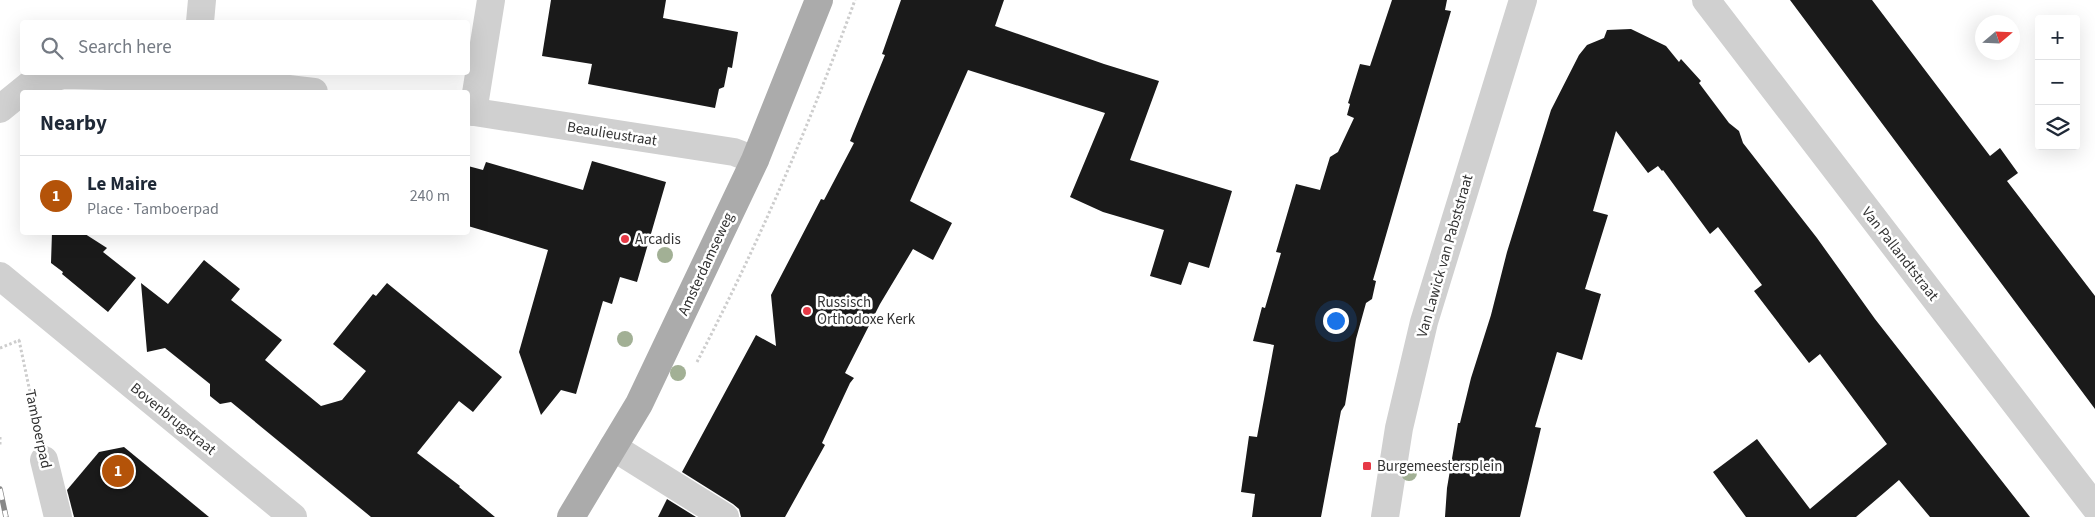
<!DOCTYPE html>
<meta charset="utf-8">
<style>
:root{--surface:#fff;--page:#f2f2f3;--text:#1f2937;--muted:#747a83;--line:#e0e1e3;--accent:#b45309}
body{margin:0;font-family:"Source Sans 3",sans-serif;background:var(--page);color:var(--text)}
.controls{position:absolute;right:15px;top:15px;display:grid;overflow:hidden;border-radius:5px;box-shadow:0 5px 20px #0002}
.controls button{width:45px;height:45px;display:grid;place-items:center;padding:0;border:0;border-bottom:1px solid var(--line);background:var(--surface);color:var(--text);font:25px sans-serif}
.compass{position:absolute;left:1975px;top:15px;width:45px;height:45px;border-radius:50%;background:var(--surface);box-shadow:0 5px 20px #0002;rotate:71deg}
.you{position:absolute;left:1335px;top:320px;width:18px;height:18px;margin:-12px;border:4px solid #fff;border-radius:50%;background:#1a73e8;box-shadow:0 0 0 8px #1a73e833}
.badge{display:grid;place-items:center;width:32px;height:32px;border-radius:50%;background:var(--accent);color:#fff;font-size:16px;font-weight:700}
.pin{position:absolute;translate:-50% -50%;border:2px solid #fff;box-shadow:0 1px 5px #0006}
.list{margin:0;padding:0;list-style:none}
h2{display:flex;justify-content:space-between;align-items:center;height:65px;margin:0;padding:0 20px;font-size:21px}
h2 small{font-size:16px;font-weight:400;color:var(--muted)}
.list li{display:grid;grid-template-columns:32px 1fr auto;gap:15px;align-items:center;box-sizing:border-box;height:80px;padding:0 20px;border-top:1px solid var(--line)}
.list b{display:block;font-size:19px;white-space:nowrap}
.list p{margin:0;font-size:16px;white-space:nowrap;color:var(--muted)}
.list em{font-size:16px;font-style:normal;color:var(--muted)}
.icon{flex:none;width:28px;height:28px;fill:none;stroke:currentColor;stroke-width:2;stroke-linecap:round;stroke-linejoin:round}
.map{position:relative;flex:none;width:2095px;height:517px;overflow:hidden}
.search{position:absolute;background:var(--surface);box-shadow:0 5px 20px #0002;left:20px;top:20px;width:450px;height:55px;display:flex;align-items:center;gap:12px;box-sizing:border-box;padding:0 18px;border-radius:5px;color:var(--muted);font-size:19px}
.panel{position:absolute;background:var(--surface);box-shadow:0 5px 20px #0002;left:20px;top:90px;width:450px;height:145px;border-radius:5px}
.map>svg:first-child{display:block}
.building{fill:#1a1a1a}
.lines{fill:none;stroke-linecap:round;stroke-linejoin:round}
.path{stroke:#cdcdcd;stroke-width:3;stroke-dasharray:2.5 2.5;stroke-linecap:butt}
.minor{stroke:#d0d0d0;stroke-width:28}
.major{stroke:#ababab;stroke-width:28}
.rail-casing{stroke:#888;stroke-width:5.5}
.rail{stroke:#fff;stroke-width:4;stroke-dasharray:11;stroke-linecap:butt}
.tree{fill:#a2b095}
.poi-dot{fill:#e63946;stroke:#fff;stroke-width:2}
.labels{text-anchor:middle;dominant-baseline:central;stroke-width:5;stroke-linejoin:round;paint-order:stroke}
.street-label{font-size:15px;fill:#333;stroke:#fff}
.poi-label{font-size:15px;fill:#333;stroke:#fff;text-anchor:start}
</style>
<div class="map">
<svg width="2095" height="517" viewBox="0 0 2095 517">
<rect width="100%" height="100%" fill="#fff"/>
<g class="building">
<path d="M 551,0 L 666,0 L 663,18 L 738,32 L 732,68 L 728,67 L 724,87 L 719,89 L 715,108 L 588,84 L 592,64 L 542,56 Z"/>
<path d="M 901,0 L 1004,0 L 995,26 L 1104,64 L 1159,81 L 1130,160 L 1232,191 L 1209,268 L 1189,262 L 1181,285 L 1150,276 L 1164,230 L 1103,212 L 1070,197 L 1105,113 L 968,70 L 910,201 L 952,223 L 933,260 L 913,249 L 880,304 L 845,373 L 854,378 L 850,383 L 822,443 L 825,445 L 785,517 L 741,517 L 739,509 L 733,504 L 682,472 L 756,335 L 776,346 L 771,295 L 821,199 L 824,200 L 854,143 L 850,141 L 885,55 L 882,54 Z"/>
<path d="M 1392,0 L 1447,0 L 1445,10 L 1451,11 L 1373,280 L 1376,281 L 1372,299 L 1366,303 L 1356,339 L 1345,405 L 1341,411 L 1321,517 L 1252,517 L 1255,494 L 1241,492 L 1249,436 L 1257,437 L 1274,345 L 1253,341 L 1262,307 L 1265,308 L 1281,253 L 1276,252 L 1296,184 L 1320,190 L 1330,157 L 1338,152 L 1354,118 L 1347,115 L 1350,104 L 1348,103 L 1360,64 L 1370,66 Z"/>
<path d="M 1790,0 L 1872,0 L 1990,156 L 2000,148 L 2018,173 L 2007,181 L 2095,296 L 2095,409 Z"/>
<path d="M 1631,29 L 1666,46 L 1679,62 L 1681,59 L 1701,81 L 1699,83 L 1729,123 L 1739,131 L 1743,143 L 1817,238 L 1875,319 L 2030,517 L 1930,517 L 1899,480 L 1856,517 L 1746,517 L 1713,472 L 1757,439 L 1810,509 L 1887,444 L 1820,354 L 1809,363 L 1754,291 L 1762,285 L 1718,227 L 1710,234 L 1663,170 L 1662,171 L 1658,166 L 1648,173 L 1616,131 L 1593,211 L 1608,215 L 1585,289 L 1601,294 L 1582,360 L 1557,352 L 1535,427 L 1541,428 L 1520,517 L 1445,517 L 1447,488 L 1458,423 L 1460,423 L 1471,378 L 1491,315 L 1507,252 L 1551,110 L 1579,55 L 1587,45 L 1604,38 L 1607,30 Z"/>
<path d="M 592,161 L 666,182 L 637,282 L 620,277 L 612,304 L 603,301 L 576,394 L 561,390 L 541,415 L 519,352 L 548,250 L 468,226 L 468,166 L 483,170 L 486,162 L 583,190 Z"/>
<path d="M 52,232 L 82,232 L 107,248 L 103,252 L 136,278 L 108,312 L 62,274 L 63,272 L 51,263 Z"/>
<path d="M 204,260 L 240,289 L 231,300 L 282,340 L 265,360 L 321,406 L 342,400 L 366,371 L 333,344 L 373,294 L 376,296 L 387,283 L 502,377 L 473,412 L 459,401 L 417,453 L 460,486 L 459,487 L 495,517 L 371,517 L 231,402 L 220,404 L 210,396 L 210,384 L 165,348 L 147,352 L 141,283 L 168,304 Z"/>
<path d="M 124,447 L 209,517 L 74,517 L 67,490 L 99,452 Z"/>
<path d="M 667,499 L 696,517 L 658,517 Z"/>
</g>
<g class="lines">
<g class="path">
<path d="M 19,340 L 38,430"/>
<path d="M 0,348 L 20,340"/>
<path d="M 697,362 C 758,245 810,124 855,0"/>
<path d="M 0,437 L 0,445"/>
</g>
<g class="minor">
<path d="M 1706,0 L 2095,507"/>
<path d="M 200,22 L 202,0"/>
<path d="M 0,109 L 32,83 L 64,75 L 195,78 L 314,92"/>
<path d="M 468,111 L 734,152 L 755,160"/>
<path d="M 473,112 L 491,0"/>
<path d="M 0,276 L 293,517"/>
<path d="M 613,447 L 725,517"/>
<path d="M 44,460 L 58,517"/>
<path d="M 1385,517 L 1399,428 L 1424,322 L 1523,0"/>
</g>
<path class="major" d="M 571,517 L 639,404 L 755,160 L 819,0"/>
<defs>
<path id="rail" d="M 0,489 L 6,517"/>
</defs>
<use href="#rail" class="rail-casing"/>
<use href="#rail" class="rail"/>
</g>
<g class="tree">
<circle cx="665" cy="255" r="8"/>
<circle cx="625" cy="339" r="8"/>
<circle cx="678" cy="373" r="8"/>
<circle cx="1409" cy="473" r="8"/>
</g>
<g class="poi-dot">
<circle cx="625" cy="239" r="5"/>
<circle cx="807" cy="311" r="5"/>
<rect x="1362" y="461" width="10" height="10" rx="2.5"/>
</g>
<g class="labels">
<g class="street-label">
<text transform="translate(612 134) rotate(9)">Beaulieustraat</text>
<text transform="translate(1900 254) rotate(52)">Van Pallandtstraat</text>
<text transform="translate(1445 256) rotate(-74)">Van Lawick van Pabststraat</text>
<text transform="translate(706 264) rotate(-65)">Amsterdamseweg</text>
<text transform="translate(173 419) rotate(39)">Bovenbrugstraat</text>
<text transform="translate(38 429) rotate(78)">Tamboerpad</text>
</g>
<g class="poi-label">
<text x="635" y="239">Arcadis</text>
<text x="817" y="302">Russisch<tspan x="817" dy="17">Orthodoxe Kerk</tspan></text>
<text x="1377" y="466">Burgemeestersplein</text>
</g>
</g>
</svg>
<div class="controls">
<button>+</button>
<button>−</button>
<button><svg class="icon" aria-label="layers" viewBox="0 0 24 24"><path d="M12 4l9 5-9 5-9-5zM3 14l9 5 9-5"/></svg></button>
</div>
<svg class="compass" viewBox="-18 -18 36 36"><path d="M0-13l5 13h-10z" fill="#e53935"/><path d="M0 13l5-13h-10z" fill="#747a83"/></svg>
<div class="you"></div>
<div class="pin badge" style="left:118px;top:471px">1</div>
<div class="search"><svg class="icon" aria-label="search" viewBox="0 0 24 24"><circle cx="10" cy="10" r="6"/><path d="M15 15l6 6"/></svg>Search here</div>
<section class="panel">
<h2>Nearby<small></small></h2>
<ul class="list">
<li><span class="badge">1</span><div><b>Le Maire</b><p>Place · Tamboerpad</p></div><em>240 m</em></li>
</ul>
</section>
</div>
